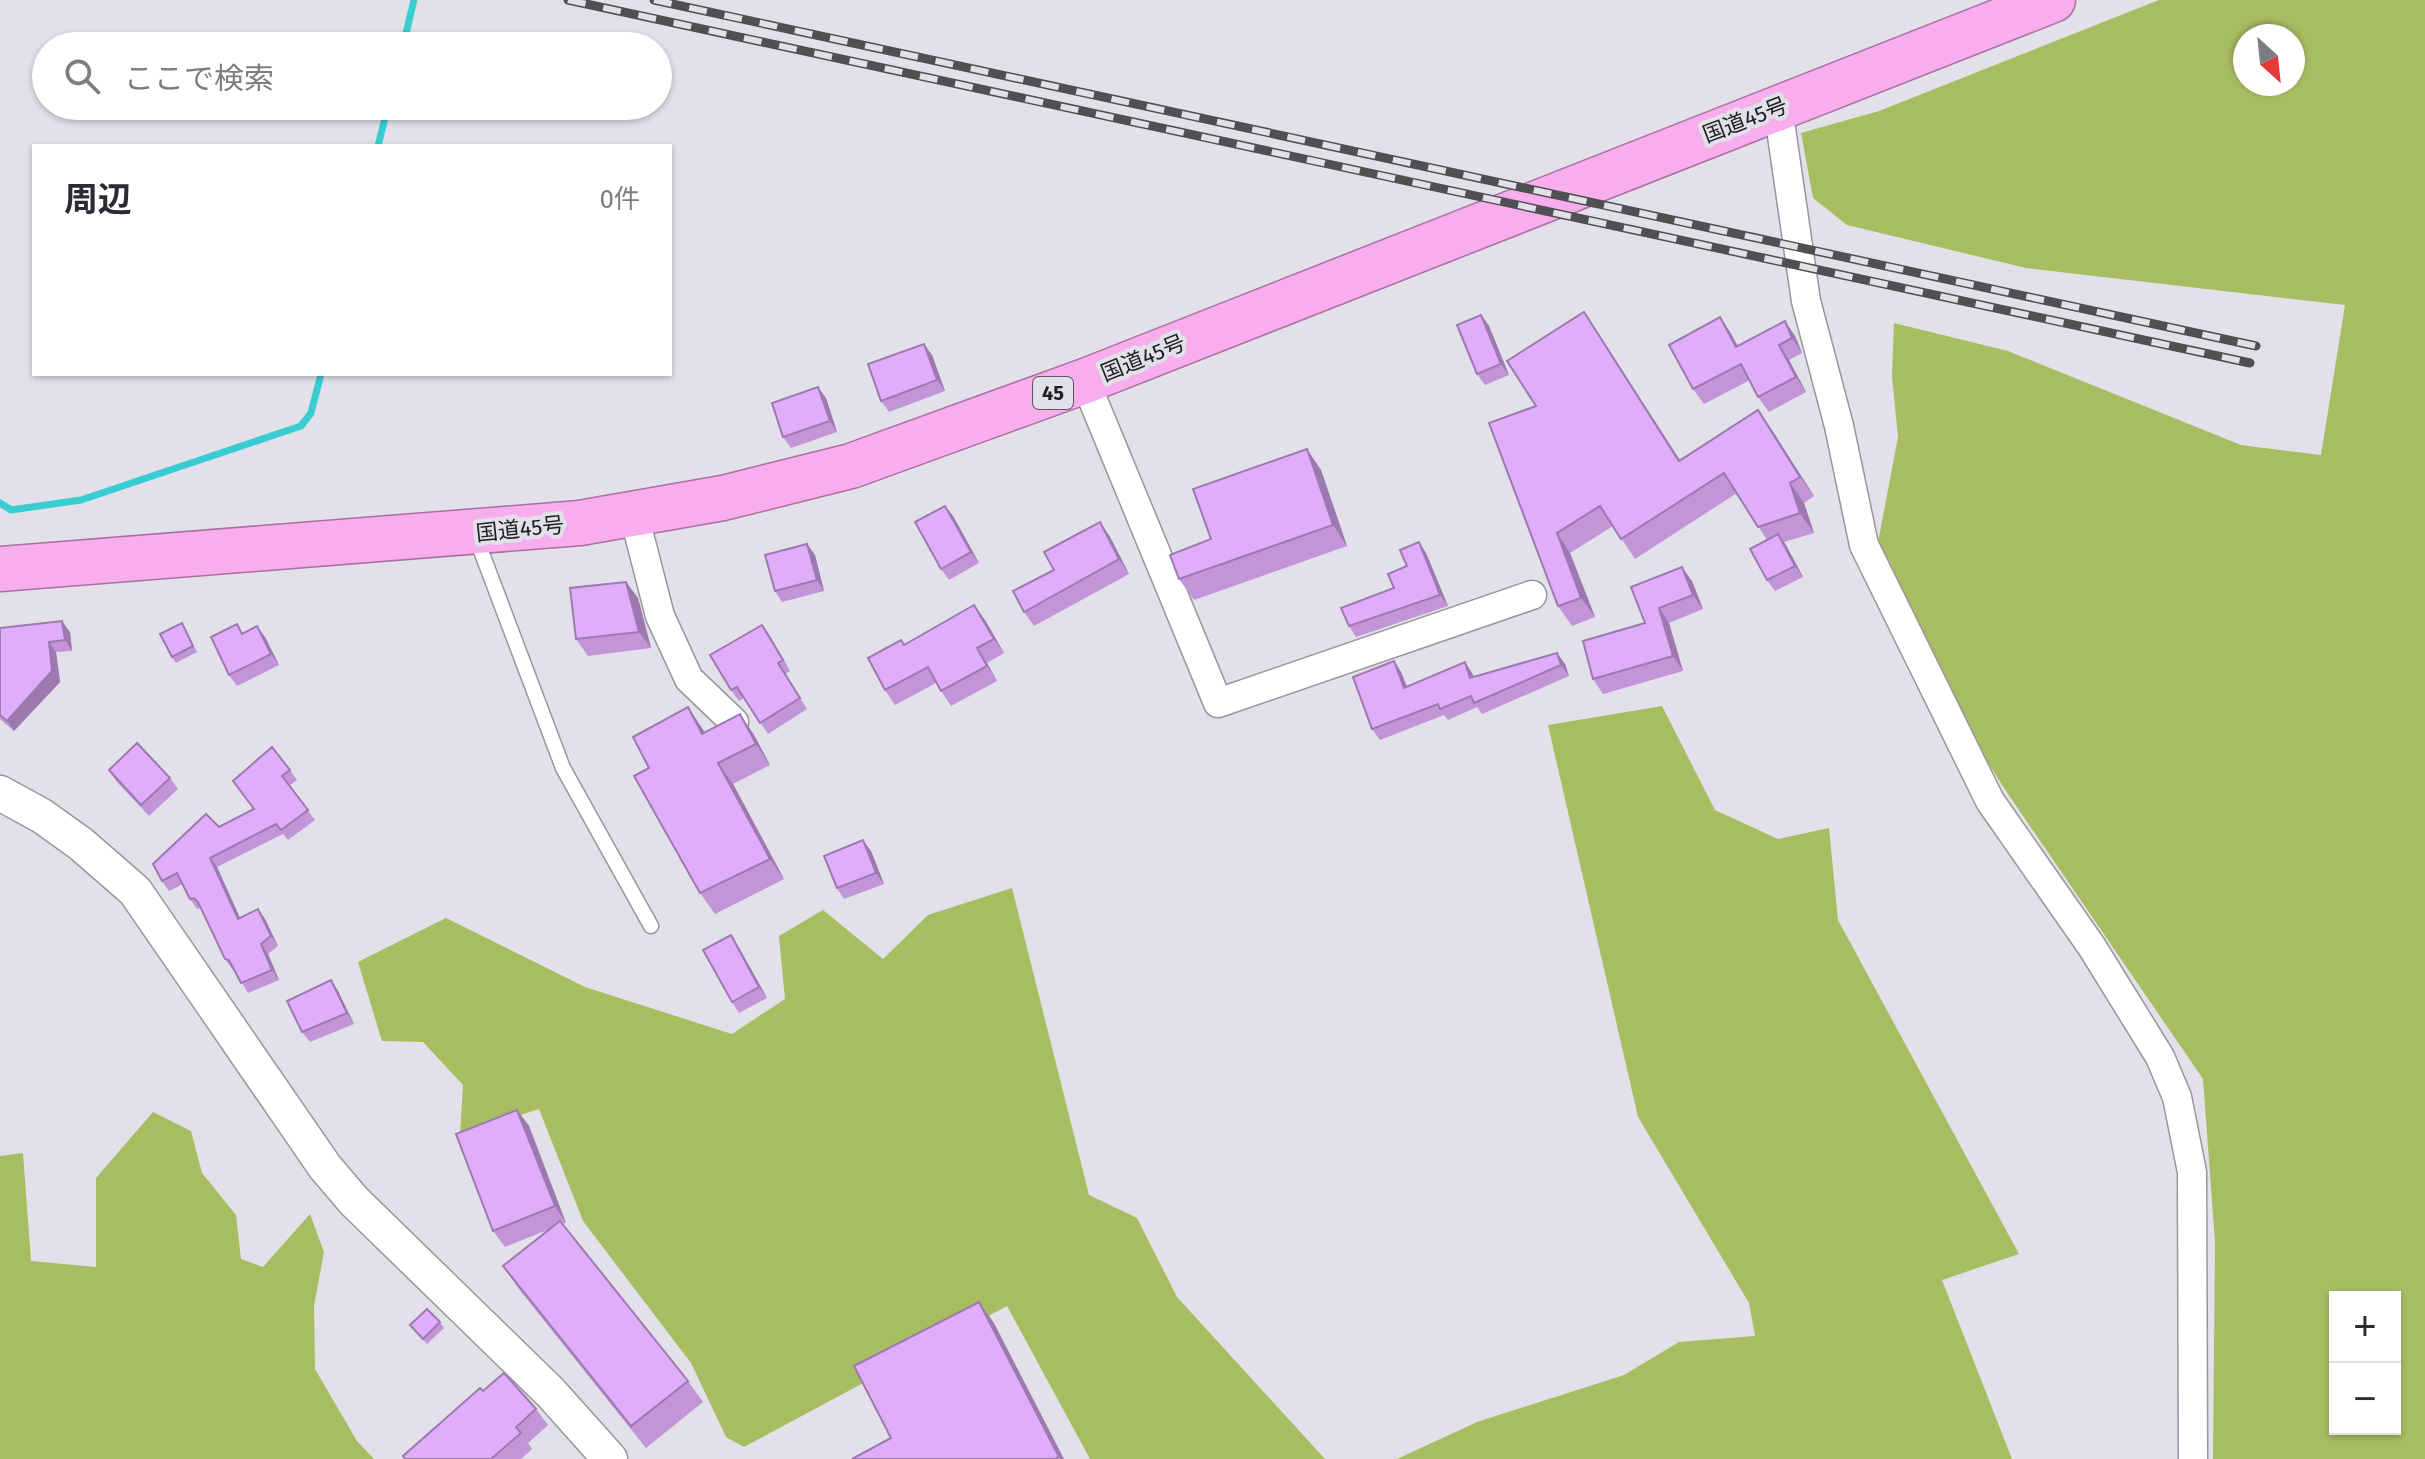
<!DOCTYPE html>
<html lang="ja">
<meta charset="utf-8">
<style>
:root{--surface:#fff;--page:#f7f7f7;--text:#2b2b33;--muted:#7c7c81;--line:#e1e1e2}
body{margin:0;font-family:"Fira Sans","Noto Sans JP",sans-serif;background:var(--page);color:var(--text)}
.controls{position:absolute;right:24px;bottom:24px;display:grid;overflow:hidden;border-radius:0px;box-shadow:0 2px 6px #0004}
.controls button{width:72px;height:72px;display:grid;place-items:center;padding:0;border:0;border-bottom:2px solid var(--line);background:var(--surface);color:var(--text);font:40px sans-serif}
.compass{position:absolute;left:2233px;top:24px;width:72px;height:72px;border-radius:50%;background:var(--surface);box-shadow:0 2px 6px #0004;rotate:153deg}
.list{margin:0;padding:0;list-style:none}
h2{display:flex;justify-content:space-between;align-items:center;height:104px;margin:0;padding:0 32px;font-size:34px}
h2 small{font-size:26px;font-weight:400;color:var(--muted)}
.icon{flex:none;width:44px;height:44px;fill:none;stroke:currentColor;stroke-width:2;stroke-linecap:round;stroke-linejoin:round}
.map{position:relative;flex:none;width:2425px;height:1459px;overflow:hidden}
.search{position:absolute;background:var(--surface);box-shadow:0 2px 6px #0004;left:32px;top:32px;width:640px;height:88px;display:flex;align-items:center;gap:20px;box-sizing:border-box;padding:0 28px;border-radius:44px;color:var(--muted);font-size:30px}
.panel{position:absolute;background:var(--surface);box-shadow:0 2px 6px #0004;left:32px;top:144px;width:640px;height:232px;border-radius:0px}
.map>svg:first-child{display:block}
.forest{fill:#a7bd62;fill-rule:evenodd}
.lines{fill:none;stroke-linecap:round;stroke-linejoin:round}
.stream{stroke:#39cdd2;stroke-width:7}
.service-casing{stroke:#96969d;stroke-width:17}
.minor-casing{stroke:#96969d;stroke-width:31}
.tertiary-casing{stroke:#96969d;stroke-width:37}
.trunk-casing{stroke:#ab6fa3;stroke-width:47}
.service{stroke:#fff;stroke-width:14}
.minor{stroke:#fff;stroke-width:28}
.tertiary{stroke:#fff;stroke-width:34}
.trunk{stroke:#f8aeec;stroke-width:44}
.rail-casing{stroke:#505053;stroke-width:9}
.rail{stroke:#e2e1e9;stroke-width:6;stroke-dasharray:18;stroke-linecap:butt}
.wall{fill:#c195d8}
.shaded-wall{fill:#9d79b0}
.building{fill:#e0adfb;stroke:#9d79b0;stroke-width:2}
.labels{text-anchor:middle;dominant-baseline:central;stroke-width:8;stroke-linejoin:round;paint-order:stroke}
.shield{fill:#e2e1e9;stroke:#5a5a5e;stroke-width:2}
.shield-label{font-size:20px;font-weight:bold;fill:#202022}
.street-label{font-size:22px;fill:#202022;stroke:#e2e1e9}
</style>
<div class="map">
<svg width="2425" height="1459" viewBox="0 0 2425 1459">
<rect width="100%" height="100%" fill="#e2e1e9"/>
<g class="forest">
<path d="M 2159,0 L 2425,0 L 2425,1459 L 2213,1459 L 2215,1242 L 2203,1079 L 2006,791 L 1871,580 L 1898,437 L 1892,376 L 1894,323 L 2008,351 L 2241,445 L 2321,455 L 2345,305 L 2026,268 L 1847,225 L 1813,198 L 1801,133 L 1879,111 ZM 2245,36 L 2293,36 L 2293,84 L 2245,84 ZM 2335,1297 L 2395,1297 L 2395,1429 L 2335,1429 Z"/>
<path d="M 1662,706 L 1715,810 L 1778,839 L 1829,828 L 1838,920 L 2019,1254 L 1942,1280 L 2012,1459 L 1397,1459 L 1477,1422 L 1624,1375 L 1679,1342 L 1755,1336 L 1749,1303 L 1638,1117 L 1548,725 Z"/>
<path d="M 1012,888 L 1089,1195 L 1137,1218 L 1177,1297 L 1325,1459 L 1090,1459 L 1007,1306 L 744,1447 L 726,1437 L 691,1363 L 583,1221 L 539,1109 L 460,1135 L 463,1085 L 423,1042 L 382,1041 L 358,962 L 446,918 L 585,987 L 732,1034 L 785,999 L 779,936 L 823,910 L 883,959 L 928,915 Z"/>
<path d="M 153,1112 L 191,1131 L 202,1173 L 236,1215 L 241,1259 L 263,1267 L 310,1214 L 324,1252 L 314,1306 L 315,1369 L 357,1441 L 374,1459 L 0,1459 L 0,1156 L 23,1153 L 31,1261 L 96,1267 L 96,1178 Z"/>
</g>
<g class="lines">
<g class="stream">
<path d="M 403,46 L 414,0"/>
<path d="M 378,146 L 388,106"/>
<path d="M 0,503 L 11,510 L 81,500 L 301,426 L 311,413 L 321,374"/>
</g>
<defs>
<path id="service" d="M 475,535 L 563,768 L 651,926"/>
<g id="minor">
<path d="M 1778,108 L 1806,301 L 1839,426 L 1864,545 L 1990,801 L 2092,947 L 2160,1057 L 2177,1097 L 2192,1172 L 2193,1459"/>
<path d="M 1085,381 L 1218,703 L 1532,595"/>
<path d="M 634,515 L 660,616 L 689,679 L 734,722"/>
</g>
<path id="tertiary" d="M 0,793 L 42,816 L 81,844 L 135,891 L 325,1167 L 354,1201 L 551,1393 L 610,1459"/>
<path id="trunk" d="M 0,569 L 580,523 L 723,498 L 851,466 L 1085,381 L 2053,0"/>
</defs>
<use href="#service" class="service-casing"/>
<use href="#minor" class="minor-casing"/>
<use href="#tertiary" class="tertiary-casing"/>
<use href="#trunk" class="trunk-casing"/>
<use href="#service" class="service"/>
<use href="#minor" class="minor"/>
<use href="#tertiary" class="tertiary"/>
<use href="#trunk" class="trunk"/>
<defs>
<g id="rail">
<path d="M 568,0 L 2250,363"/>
<path d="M 654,0 L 2256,346"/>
</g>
</defs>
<use href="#rail" class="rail-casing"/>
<use href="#rail" class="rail"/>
</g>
<g class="wall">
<path d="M 1584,312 L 1680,460 L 1758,410 L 1814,496 L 1804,503 L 1814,533 L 1784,542 L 1803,577 L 1775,591 L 1767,580 L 1767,540 L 1737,493 L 1635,559 L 1613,526 L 1570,553 L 1595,617 L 1572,626 L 1558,606 L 1536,406 Z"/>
<path d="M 1481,315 L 1489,326 L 1509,375 L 1485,385 L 1477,374 Z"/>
<path d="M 1720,317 L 1730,332 L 1738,346 L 1795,336 L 1802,353 L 1789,360 L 1806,392 L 1769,412 L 1758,397 L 1750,380 L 1704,404 L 1693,389 Z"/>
<path d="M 932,355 L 945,391 L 889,412 L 881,401 Z"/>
<path d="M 826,398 L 837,432 L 791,448 L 783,437 Z"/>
<path d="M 1321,470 L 1347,546 L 1194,600 L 1179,579 L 1211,539 Z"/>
<path d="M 945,506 L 953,516 L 979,563 L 949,580 L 941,569 Z"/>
<path d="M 1100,522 L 1110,537 L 1129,574 L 1034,626 L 1024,612 L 1054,570 Z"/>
<path d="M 807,544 L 815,555 L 824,591 L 782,602 L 775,591 Z"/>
<path d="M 1426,553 L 1448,606 L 1356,637 L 1349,626 L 1394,588 L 1407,566 Z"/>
<path d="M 1692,581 L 1703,609 L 1669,623 L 1683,671 L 1603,694 L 1593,679 L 1645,623 L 1631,587 Z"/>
<path d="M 626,582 L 638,598 L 651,648 L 588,656 L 576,639 Z"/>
<path d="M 985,620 L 1004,653 L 987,663 L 997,681 L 951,706 L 936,683 L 895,705 L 885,690 L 901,640 L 905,645 Z"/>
<path d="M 182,623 L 197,652 L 176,663 L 172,657 Z"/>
<path d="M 762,625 L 790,671 L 785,674 L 807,709 L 768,734 L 744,698 L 739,701 L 731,690 Z"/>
<path d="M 0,628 L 70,632 L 72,651 L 56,652 L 60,682 L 14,731 L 0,719 Z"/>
<path d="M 243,633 L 265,637 L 279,665 L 237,686 L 229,675 Z"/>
<path d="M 1394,661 L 1401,672 L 1407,686 L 1472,673 L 1474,677 L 1565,664 L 1569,676 L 1482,714 L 1477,707 L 1448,720 L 1444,715 L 1380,740 L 1372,729 Z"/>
<path d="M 688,707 L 705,733 L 740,714 L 754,735 L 770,765 L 733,784 L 784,879 L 715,914 L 700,893 L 649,768 Z"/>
<path d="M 109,770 L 170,778 L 178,789 L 149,816 L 116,781 Z"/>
<path d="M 290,770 L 297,780 L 289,786 L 315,820 L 288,840 L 283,834 L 217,867 L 240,918 L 258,909 L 265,919 L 278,946 L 268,954 L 279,980 L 248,993 L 234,969 L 232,969 L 225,959 L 201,908 L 197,909 L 190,899 L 183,884 L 169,891 L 162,881 L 219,827 L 254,809 L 233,781 Z"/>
<path d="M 871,851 L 884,884 L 844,899 L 837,888 Z"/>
<path d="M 738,946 L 767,998 L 739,1013 L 732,1002 Z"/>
<path d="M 331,980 L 338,991 L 354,1024 L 310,1042 L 302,1032 Z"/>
<path d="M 517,1110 L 529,1126 L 566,1223 L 562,1224 L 688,1381 L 703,1402 L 646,1448 L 518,1288 L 503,1266 L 550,1229 L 505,1247 L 493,1231 Z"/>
<path d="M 440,1322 L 444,1328 L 427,1344 L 410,1325 Z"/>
<path d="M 483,1391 L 536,1409 L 548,1425 L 528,1443 L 532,1449 L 521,1459 L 405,1459 Z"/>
</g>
<g class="shaded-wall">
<path d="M 1584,312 L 1597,332 L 1693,481 L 1679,461 Z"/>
<path d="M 1481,315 L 1489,326 L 1509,375 L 1501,364 Z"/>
<path d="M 1720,317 L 1730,332 L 1746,362 L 1736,347 Z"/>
<path d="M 1785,321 L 1795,336 L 1802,353 L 1792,338 Z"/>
<path d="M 924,344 L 932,355 L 945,391 L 937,380 Z"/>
<path d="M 1779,345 L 1789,360 L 1806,392 L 1796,377 Z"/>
<path d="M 818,387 L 826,398 L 837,432 L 830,421 Z"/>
<path d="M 1758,410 L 1772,430 L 1814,496 L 1800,477 Z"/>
<path d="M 1307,449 L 1321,470 L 1347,546 L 1333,525 Z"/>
<path d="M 1790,483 L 1804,503 L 1814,533 L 1800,513 Z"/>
<path d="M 945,506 L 953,516 L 979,563 L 971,552 Z"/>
<path d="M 1100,522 L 1110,537 L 1129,574 L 1119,559 Z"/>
<path d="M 1557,533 L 1570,553 L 1595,617 L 1581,598 Z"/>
<path d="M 1778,534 L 1786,545 L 1803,577 L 1795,566 Z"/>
<path d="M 1419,542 L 1426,553 L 1448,606 L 1440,595 Z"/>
<path d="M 807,544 L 815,555 L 824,591 L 817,580 Z"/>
<path d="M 1682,567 L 1692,581 L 1703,609 L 1693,595 Z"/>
<path d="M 626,582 L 638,598 L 651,648 L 639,632 Z"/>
<path d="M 974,605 L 985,620 L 1004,653 L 994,639 Z"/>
<path d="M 1659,608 L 1669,623 L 1683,671 L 1673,656 Z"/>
<path d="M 62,621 L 70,632 L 72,651 L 65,640 Z"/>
<path d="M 762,625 L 770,636 L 790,671 L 783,660 Z"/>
<path d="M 257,626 L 265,637 L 279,665 L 271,654 Z"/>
<path d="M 49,642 L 56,652 L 60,682 L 14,731 L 7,721 Z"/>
<path d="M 977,648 L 987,663 L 997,681 L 987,666 Z"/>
<path d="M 1557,653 L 1565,664 L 1569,676 L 1561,665 Z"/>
<path d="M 1394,661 L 1401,672 L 1411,699 L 1404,688 Z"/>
<path d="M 1465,662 L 1472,673 L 1478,689 L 1470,678 Z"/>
<path d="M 688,707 L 702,728 L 717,755 L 702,734 Z"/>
<path d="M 740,714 L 754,735 L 770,765 L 756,744 Z"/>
<path d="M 718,763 L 733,784 L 784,879 L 770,859 Z"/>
<path d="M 863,840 L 871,851 L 884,884 L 876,873 Z"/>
<path d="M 210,858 L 217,867 L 245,929 L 238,919 Z"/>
<path d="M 258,909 L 265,919 L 278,946 L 271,936 Z"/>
<path d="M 731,935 L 738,946 L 767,998 L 759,987 Z"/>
<path d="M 261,944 L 268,954 L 279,980 L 272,970 Z"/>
<path d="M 331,980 L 338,991 L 354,1024 L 347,1013 Z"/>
<path d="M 517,1110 L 529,1126 L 566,1223 L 555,1206 Z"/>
<path d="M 979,1302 L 994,1323 L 1064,1459 L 1060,1459 Z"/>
</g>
<g class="building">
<path d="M 1584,312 L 1679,461 L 1758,410 L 1800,477 L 1790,483 L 1800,513 L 1758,527 L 1724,473 L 1621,539 L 1600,506 L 1557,533 L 1581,598 L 1558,606 L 1489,423 L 1536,406 L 1507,361 Z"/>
<path d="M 1481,315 L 1501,364 L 1477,374 L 1457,325 Z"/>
<path d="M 1720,317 L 1736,347 L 1785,321 L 1792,338 L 1779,345 L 1796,377 L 1758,397 L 1741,364 L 1693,389 L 1669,345 Z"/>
<path d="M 924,344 L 937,380 L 881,401 L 868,364 Z"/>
<path d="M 818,387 L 830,421 L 783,437 L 772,403 Z"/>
<path d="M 1307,449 L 1333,525 L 1179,579 L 1170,555 L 1211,539 L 1193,489 Z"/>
<path d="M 945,506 L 971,552 L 941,569 L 915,522 Z"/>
<path d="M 1100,522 L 1119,559 L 1024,612 L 1013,591 L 1054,570 L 1044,552 Z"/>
<path d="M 1778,534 L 1795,566 L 1767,580 L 1750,549 Z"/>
<path d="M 1419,542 L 1440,595 L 1349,626 L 1341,608 L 1394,588 L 1388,574 L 1407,566 L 1400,550 Z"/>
<path d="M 807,544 L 817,580 L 775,591 L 765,555 Z"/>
<path d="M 1682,567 L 1693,595 L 1659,608 L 1673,656 L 1593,679 L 1583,641 L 1645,623 L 1631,587 Z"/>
<path d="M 626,582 L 639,632 L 576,639 L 570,588 Z"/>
<path d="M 974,605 L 994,639 L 977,648 L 987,666 L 941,691 L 928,667 L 885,690 L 868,658 L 901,640 L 904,645 Z"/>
<path d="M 62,621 L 65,640 L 49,642 L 52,671 L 7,721 L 0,715 L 0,628 Z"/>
<path d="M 182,623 L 193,646 L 172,657 L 160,634 Z"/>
<path d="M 237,624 L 242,634 L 257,626 L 271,654 L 229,675 L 211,637 Z"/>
<path d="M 762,625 L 783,660 L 778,663 L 800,698 L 760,723 L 737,687 L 731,690 L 710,655 Z"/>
<path d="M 1557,653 L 1561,665 L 1474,703 L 1471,696 L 1440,709 L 1438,704 L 1372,729 L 1353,677 L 1394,661 L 1404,688 L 1465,662 L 1470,678 Z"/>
<path d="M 688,707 L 702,734 L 740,714 L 756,744 L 718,763 L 770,859 L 700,893 L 634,776 L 649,768 L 633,737 Z"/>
<path d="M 137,743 L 170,778 L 141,805 L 109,770 Z"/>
<path d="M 272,747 L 290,770 L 282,776 L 308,810 L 281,830 L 276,824 L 210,858 L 238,919 L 258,909 L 271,936 L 261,944 L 272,970 L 241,983 L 229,960 L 225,959 L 198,902 L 194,898 L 190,899 L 177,873 L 162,881 L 153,864 L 206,814 L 219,827 L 254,809 L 233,781 Z"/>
<path d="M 863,840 L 876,873 L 837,888 L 824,856 Z"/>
<path d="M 731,935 L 759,987 L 732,1002 L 703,950 Z"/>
<path d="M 331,980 L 347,1013 L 302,1032 L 287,1001 Z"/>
<path d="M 517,1110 L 555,1206 L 493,1231 L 456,1134 Z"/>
<path d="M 560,1221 L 688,1381 L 631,1426 L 503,1266 Z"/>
<path d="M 979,1302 L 1059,1457 L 1055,1459 L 852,1459 L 891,1438 L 854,1366 Z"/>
<path d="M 427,1309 L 440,1322 L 423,1339 L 410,1325 Z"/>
<path d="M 504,1373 L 536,1409 L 516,1427 L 521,1433 L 491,1459 L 405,1459 L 403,1456 L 480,1388 L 483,1391 Z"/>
</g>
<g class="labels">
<rect class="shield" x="1033" y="377" width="40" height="32" rx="6"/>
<g class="shield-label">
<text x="1053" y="393">45</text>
</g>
<g class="street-label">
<text transform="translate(1745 120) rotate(-21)">国道45号</text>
<text transform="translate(1143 358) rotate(-22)">国道45号</text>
<text transform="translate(520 529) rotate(-6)">国道45号</text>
</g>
</g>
</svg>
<div class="controls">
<button>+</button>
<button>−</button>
</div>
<svg class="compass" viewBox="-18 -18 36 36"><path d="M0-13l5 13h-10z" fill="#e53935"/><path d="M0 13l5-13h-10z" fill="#7c7c81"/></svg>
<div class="search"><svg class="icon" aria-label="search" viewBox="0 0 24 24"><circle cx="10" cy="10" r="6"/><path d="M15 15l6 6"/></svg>ここで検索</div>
<section class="panel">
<h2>周辺<small>0件</small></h2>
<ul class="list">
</ul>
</section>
</div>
